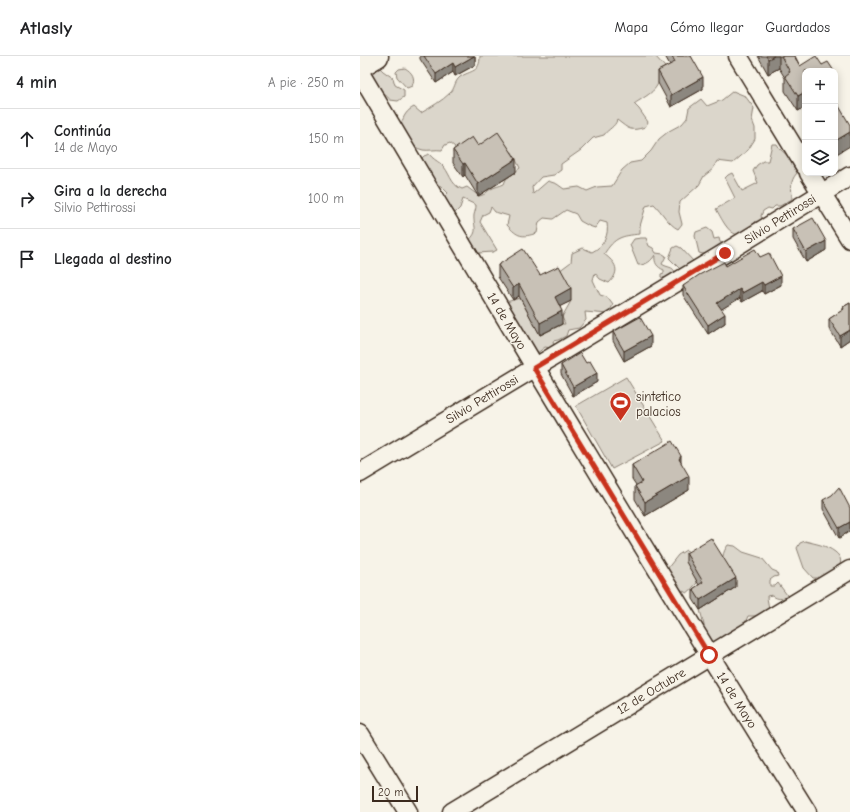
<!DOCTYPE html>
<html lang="es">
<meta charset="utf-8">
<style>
:root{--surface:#fff;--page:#f6f6f6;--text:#202124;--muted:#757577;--line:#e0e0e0}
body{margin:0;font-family:"Comic Neue",sans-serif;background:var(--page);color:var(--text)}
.controls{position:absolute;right:12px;top:12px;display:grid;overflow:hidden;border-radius:8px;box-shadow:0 2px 10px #0003}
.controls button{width:36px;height:36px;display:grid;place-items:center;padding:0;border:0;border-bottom:1px solid var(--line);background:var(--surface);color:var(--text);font:20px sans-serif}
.scale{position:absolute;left:12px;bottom:10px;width:46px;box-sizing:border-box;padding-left:4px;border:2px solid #3b2a1e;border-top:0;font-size:11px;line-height:14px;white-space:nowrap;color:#3b2a1e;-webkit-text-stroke:3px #f7f3e8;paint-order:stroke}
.stop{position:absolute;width:12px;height:12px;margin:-9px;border:3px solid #c8321e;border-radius:50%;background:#fff}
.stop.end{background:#c8321e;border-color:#fff;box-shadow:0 1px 4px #0008}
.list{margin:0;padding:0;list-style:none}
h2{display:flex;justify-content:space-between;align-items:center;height:52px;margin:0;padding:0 16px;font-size:17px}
h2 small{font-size:13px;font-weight:400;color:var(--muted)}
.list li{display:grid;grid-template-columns:26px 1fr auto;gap:12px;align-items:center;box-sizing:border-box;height:60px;padding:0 16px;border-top:1px solid var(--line)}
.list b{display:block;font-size:15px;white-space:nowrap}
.list p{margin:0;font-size:13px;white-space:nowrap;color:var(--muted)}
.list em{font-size:13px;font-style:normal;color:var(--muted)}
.icon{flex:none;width:22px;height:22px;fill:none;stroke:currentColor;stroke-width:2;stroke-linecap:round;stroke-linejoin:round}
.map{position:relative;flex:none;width:490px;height:756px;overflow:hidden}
header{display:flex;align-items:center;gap:24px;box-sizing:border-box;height:56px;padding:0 20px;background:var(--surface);border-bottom:1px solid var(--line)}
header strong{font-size:19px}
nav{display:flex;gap:22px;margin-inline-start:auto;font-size:14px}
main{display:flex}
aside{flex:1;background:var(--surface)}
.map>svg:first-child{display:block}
.green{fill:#dbd6cb;stroke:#8b8074}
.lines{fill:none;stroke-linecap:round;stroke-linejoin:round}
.minor-casing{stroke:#3b2a1e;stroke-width:21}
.major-casing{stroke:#3b2a1e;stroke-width:25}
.minor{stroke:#f7f3e8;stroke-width:18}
.major{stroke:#f7f3e8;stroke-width:22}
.wall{fill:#aca69d;stroke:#3b2a1e}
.shaded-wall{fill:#8c877f;stroke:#3b2a1e}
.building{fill:#c8c1b6;stroke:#3b2a1e}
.route{stroke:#c8321e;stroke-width:5}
.labels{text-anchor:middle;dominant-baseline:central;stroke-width:3;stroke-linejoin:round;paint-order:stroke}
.street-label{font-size:13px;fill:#3b2a1e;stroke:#f7f3e8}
.poi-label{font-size:13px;fill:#3b2a1e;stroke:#f7f3e8;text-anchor:start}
</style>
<header>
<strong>Atlasly</strong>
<nav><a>Mapa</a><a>Cómo llegar</a><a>Guardados</a></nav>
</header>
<main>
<aside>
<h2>4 min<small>A pie · 250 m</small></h2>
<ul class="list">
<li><svg class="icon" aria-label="ahead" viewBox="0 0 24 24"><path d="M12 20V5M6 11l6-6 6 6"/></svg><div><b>Continúa</b><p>14 de Mayo</p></div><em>150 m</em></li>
<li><svg class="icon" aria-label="right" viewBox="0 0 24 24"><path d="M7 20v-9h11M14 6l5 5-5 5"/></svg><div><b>Gira a la derecha</b><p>Silvio Pettirossi</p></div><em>100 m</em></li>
<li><svg class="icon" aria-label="arrive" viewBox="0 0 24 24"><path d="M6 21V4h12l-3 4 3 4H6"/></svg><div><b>Llegada al destino</b></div></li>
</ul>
</aside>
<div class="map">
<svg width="490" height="756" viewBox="0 0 490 756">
<rect width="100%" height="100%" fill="#f7f3e8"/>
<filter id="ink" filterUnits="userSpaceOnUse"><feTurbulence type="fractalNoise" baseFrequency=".025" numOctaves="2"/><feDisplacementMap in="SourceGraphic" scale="8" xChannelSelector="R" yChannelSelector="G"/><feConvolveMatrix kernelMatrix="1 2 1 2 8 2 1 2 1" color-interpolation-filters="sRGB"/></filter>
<g filter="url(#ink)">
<g class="green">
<path d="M 120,0 L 295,0 L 305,11 L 299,17 C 301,34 287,39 274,48 L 279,53 L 288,66 L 285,71 C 270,76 269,73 257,64 C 255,71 248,73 244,79 L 233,82 L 221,94 L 201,108 L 201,114 L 194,119 L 181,121 L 172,131 L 173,138 L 188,125 L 197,128 L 204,133 L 219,131 L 227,135 L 237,131 L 252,130 L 262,114 L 270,107 L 281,105 L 291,95 L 299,83 L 309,75 L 322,68 L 327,62 L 329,52 L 341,43 L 347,50 L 362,44 L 373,35 L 385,40 L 394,52 L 392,64 L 395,72 L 395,83 L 388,94 L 373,107 L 357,105 L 353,113 L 344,120 L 339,129 L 320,146 L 319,156 L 322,168 L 318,173 C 308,168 302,156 294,148 L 286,150 L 280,170 L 280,178 C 261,180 255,181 244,198 C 256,207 261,215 249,227 L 240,223 L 235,217 L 233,224 L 240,239 L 247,241 L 253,249 L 248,258 L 225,256 L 226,264 L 219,272 L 208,274 L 206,280 L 198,284 L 193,285 L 194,289 L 191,292 L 185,291 L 176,298 L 146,246 L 160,242 L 180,279 L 202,268 L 205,268 L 202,261 L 211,245 L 199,215 L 211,206 L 212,197 L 223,192 L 232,196 C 244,190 249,179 247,167 L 240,165 L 235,172 L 229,170 L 220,165 L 216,158 L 206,154 L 193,163 L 184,162 L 179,166 L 177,177 C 162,182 158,181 147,169 L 149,160 L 135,156 L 131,151 L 129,156 L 123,159 L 120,166 L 137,194 L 133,196 L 118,197 L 108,185 C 120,175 113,171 114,159 C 115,155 116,153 116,149 L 103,143 L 100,152 L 95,157 L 91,151 L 85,148 L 83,142 L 88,137 L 81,130 L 74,128 L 61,103 L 64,100 L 69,98 C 73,103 76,104 81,108 C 90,115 90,129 102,133 L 107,131 L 119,140 C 128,138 125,136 131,133 C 134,131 140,130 144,128 L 146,123 L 160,112 L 152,96 L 95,102 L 93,96 L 95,91 L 90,87 L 85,89 L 82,94 C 76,93 68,95 63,94 C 49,91 46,80 41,68 C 44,60 46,55 54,51 L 61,57 C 71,51 82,45 90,37 C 95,33 94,26 100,21 C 111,14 120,17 120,0 Z"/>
<path d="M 18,10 L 23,15 L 33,22 L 35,29 L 44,34 L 44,41 L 38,45 L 30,44 C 27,39 24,39 21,36 C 16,30 12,22 10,15 Z"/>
<path d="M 45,12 C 52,16 56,22 52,30 L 47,32 L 37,21 L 36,16 L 39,13 Z"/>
<path d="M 412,88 L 417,88 L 420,93 L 428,100 L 437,117 C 429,126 432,132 432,143 L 420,150 L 415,150 L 412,153 L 408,152 L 403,155 L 401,160 L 404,167 L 400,168 L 396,165 L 393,169 L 392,174 C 388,176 384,179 380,179 C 368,179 361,161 356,153 L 375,142 L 365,122 L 368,119 L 372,117 L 382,135 L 398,127 L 393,115 L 397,109 L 403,105 L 408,105 Z"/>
<path d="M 347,172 L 352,176 L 354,183 L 359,182 L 360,186 L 365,189 L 349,201 L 347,197 L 343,198 L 339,197 L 335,180 L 336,176 Z"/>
<path d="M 281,182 L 286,182 L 289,190 L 293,192 L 296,197 L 303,198 L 306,200 L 302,208 C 307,212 314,210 315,217 L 307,223 L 301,221 L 301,218 L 304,217 L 304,214 C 297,211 294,207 295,199 C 291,205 287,209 278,209 L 270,189 L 274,183 Z"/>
<path d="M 317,190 L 321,192 L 334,206 L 321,214 L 309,202 L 313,192 Z"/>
<path d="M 266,321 L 305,385 L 252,413 L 216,350 Z"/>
<path d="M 445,485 C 456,488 466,489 475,496 C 489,507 474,518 462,522 C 459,522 456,522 453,522 L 444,512 L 437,492 L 440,487 Z"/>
<path d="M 368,489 L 375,490 L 383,496 L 402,502 L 412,514 L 417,516 L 418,520 L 414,521 L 410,524 L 410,530 L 415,530 L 418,527 L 427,539 L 425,542 C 420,543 416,543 412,539 L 407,540 C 407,545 409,549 409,555 L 399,560 L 388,560 L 385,567 L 362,589 L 347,586 L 343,573 L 344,569 L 340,554 L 376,531 C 367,517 356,505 368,489 Z"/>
<path d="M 326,494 L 329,496 L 337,527 C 333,530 331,535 327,537 L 319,533 L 307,513 L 318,499 Z"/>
</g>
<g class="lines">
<defs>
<g id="minor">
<path d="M 378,0 L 445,110"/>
<path d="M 0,17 C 147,265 294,512 447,756"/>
<path d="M 449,117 L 490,183"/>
<path d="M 0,417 L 360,200 L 490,120"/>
<path d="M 0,678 L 48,756"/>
<path d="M 92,756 L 490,514"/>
</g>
<path id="major" d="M 0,10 L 17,0"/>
</defs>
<use href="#minor" class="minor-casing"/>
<use href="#major" class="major-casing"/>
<use href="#minor" class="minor"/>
<use href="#major" class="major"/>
</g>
<g class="wall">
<path d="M 60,0 L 115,0 L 115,9 L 95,20 L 93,16 L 76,27 L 60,3 Z"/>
<path d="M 305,0 L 331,0 L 343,33 L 311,51 L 298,27 L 298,15 L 310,9 Z"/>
<path d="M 398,0 L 435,0 L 440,10 L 462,9 L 474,15 L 445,15 L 445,51 L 438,55 L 425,35 L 425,22 L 419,12 L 408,18 Z"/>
<path d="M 118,90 L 156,116 L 118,140 L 105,119 L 103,121 L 93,107 L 93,94 Z"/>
<path d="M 433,173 L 466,194 L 446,206 L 433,183 Z"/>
<path d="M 400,201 L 421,229 L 404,238 L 402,235 L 382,246 L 380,242 L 361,253 L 365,267 L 348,278 L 323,239 L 323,230 L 366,210 Z"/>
<path d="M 138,209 L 180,219 L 211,245 L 200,250 L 202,268 L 180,279 L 159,240 L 153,244 L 138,221 Z"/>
<path d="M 490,247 L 490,283 L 480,290 L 469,272 L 469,263 L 483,254 L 483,251 Z"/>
<path d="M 253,276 L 291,290 L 264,305 L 253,285 Z"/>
<path d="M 201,309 L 237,326 L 213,340 L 201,318 Z"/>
<path d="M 321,407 L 329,434 L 285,460 L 275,443 L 275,430 L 276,429 L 272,423 L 272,409 Z"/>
<path d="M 463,444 L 490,452 L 490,475 L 479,482 L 463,453 Z"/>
<path d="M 326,497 L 376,531 L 340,554 L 333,543 L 333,533 L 339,529 L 326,506 Z"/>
</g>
<g class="shaded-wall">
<path d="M 114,0 L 115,0 L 115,9 L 95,20 L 95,11 Z"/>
<path d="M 414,0 L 419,0 L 419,12 L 408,18 L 408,3 Z"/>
<path d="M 93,7 L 93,16 L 76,27 L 76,18 Z"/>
<path d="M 343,21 L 343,33 L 311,51 L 311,39 Z"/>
<path d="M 445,36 L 445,51 L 438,55 L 438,40 Z"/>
<path d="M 490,76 L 490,90 L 475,99 L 475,85 Z"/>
<path d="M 156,103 L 156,116 L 118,140 L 118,128 Z"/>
<path d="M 105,107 L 105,119 L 103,121 L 103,108 Z"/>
<path d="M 466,185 L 466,194 L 446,206 L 446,196 Z"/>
<path d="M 421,220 L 421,229 L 404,238 L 404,229 Z"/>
<path d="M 402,226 L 402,235 L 382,246 L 382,237 Z"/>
<path d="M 159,228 L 159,240 L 153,244 L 153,232 Z"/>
<path d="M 211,232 L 211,245 L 195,253 L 195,241 Z"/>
<path d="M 380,233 L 380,242 L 357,256 L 357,247 Z"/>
<path d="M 202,255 L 202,268 L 180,279 L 180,267 Z"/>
<path d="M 365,258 L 365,267 L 348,278 L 348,269 Z"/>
<path d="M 490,274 L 490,283 L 480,290 L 480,280 Z"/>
<path d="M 291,280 L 291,290 L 264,305 L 264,295 Z"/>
<path d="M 237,317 L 237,326 L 213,340 L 213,331 Z"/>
<path d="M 321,400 L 321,413 L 319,403 Z"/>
<path d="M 329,420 L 329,434 L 285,460 L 285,446 Z"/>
<path d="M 490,466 L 490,475 L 479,482 L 479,472 Z"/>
<path d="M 376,522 L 376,531 L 340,554 L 340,544 Z"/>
</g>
<g class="building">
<path d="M 64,0 L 114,0 L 95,11 L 93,7 L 76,18 Z"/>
<path d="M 312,0 L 331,0 L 343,21 L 311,39 L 298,15 L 315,6 Z"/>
<path d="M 406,0 L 414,0 L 408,3 Z"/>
<path d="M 421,0 L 434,0 L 440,10 L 456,0 L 462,9 L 468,6 L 474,15 L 445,15 L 445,36 L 438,40 L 425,20 L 430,16 Z"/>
<path d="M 476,45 L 490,69 L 490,76 L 475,85 L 475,46 Z"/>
<path d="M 138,76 L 156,103 L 118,128 L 105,107 L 103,108 L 93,94 L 112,81 L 118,90 Z"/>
<path d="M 453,162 L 466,185 L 446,196 L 433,173 Z"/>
<path d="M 163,193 L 180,219 L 199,210 L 211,232 L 195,241 L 202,255 L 180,267 L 159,228 L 153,232 L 138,209 Z"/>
<path d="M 395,193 L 400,201 L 409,197 L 421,220 L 404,229 L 402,226 L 382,237 L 380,233 L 357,247 L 365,258 L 348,269 L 323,230 L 339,219 L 364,206 L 366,210 Z"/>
<path d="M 490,247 L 490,274 L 480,280 L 469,263 L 484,253 L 483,251 Z"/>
<path d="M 280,261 L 291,280 L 264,295 L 253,276 Z"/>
<path d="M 220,297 L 226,307 L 230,305 L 237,317 L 213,331 L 201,309 Z"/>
<path d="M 312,385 L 321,400 L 319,403 L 329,420 L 285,446 L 275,430 L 282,426 L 272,409 Z"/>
<path d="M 479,431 L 490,452 L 490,466 L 479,472 L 463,444 L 472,439 Z"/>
<path d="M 351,482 L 376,522 L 340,544 L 333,533 L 343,526 L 326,497 Z"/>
</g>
</g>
<g class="lines" filter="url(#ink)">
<path class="route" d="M 349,599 L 174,312 L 365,197"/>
</g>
<defs>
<symbol id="stadium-pin" viewBox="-11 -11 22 30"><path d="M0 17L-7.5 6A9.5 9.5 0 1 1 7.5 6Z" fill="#c8321e" stroke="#f7f3e8"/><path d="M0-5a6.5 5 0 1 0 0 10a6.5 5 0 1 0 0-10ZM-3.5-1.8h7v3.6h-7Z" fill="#fff"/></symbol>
</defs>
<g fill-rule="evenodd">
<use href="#stadium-pin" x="248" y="334" width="25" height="34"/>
</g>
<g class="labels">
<g class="street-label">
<text transform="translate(420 163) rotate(-32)">Silvio Pettirossi</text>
<text transform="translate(147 265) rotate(59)">14 de Mayo</text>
<text transform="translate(122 343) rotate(-31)">Silvio Pettirossi</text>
<text transform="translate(291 635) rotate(-31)">12 de Octubre</text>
<text transform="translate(377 644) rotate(58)">14 de Mayo</text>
</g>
<g class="poi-label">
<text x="276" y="340">sintetico<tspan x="276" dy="15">palacios</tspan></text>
</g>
</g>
</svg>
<div class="controls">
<button>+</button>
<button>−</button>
<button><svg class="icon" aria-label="layers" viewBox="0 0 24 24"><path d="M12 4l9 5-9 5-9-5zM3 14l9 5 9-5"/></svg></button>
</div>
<div class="scale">20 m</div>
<div class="stop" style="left:349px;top:599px"></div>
<div class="stop end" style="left:365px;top:197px"></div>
</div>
</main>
